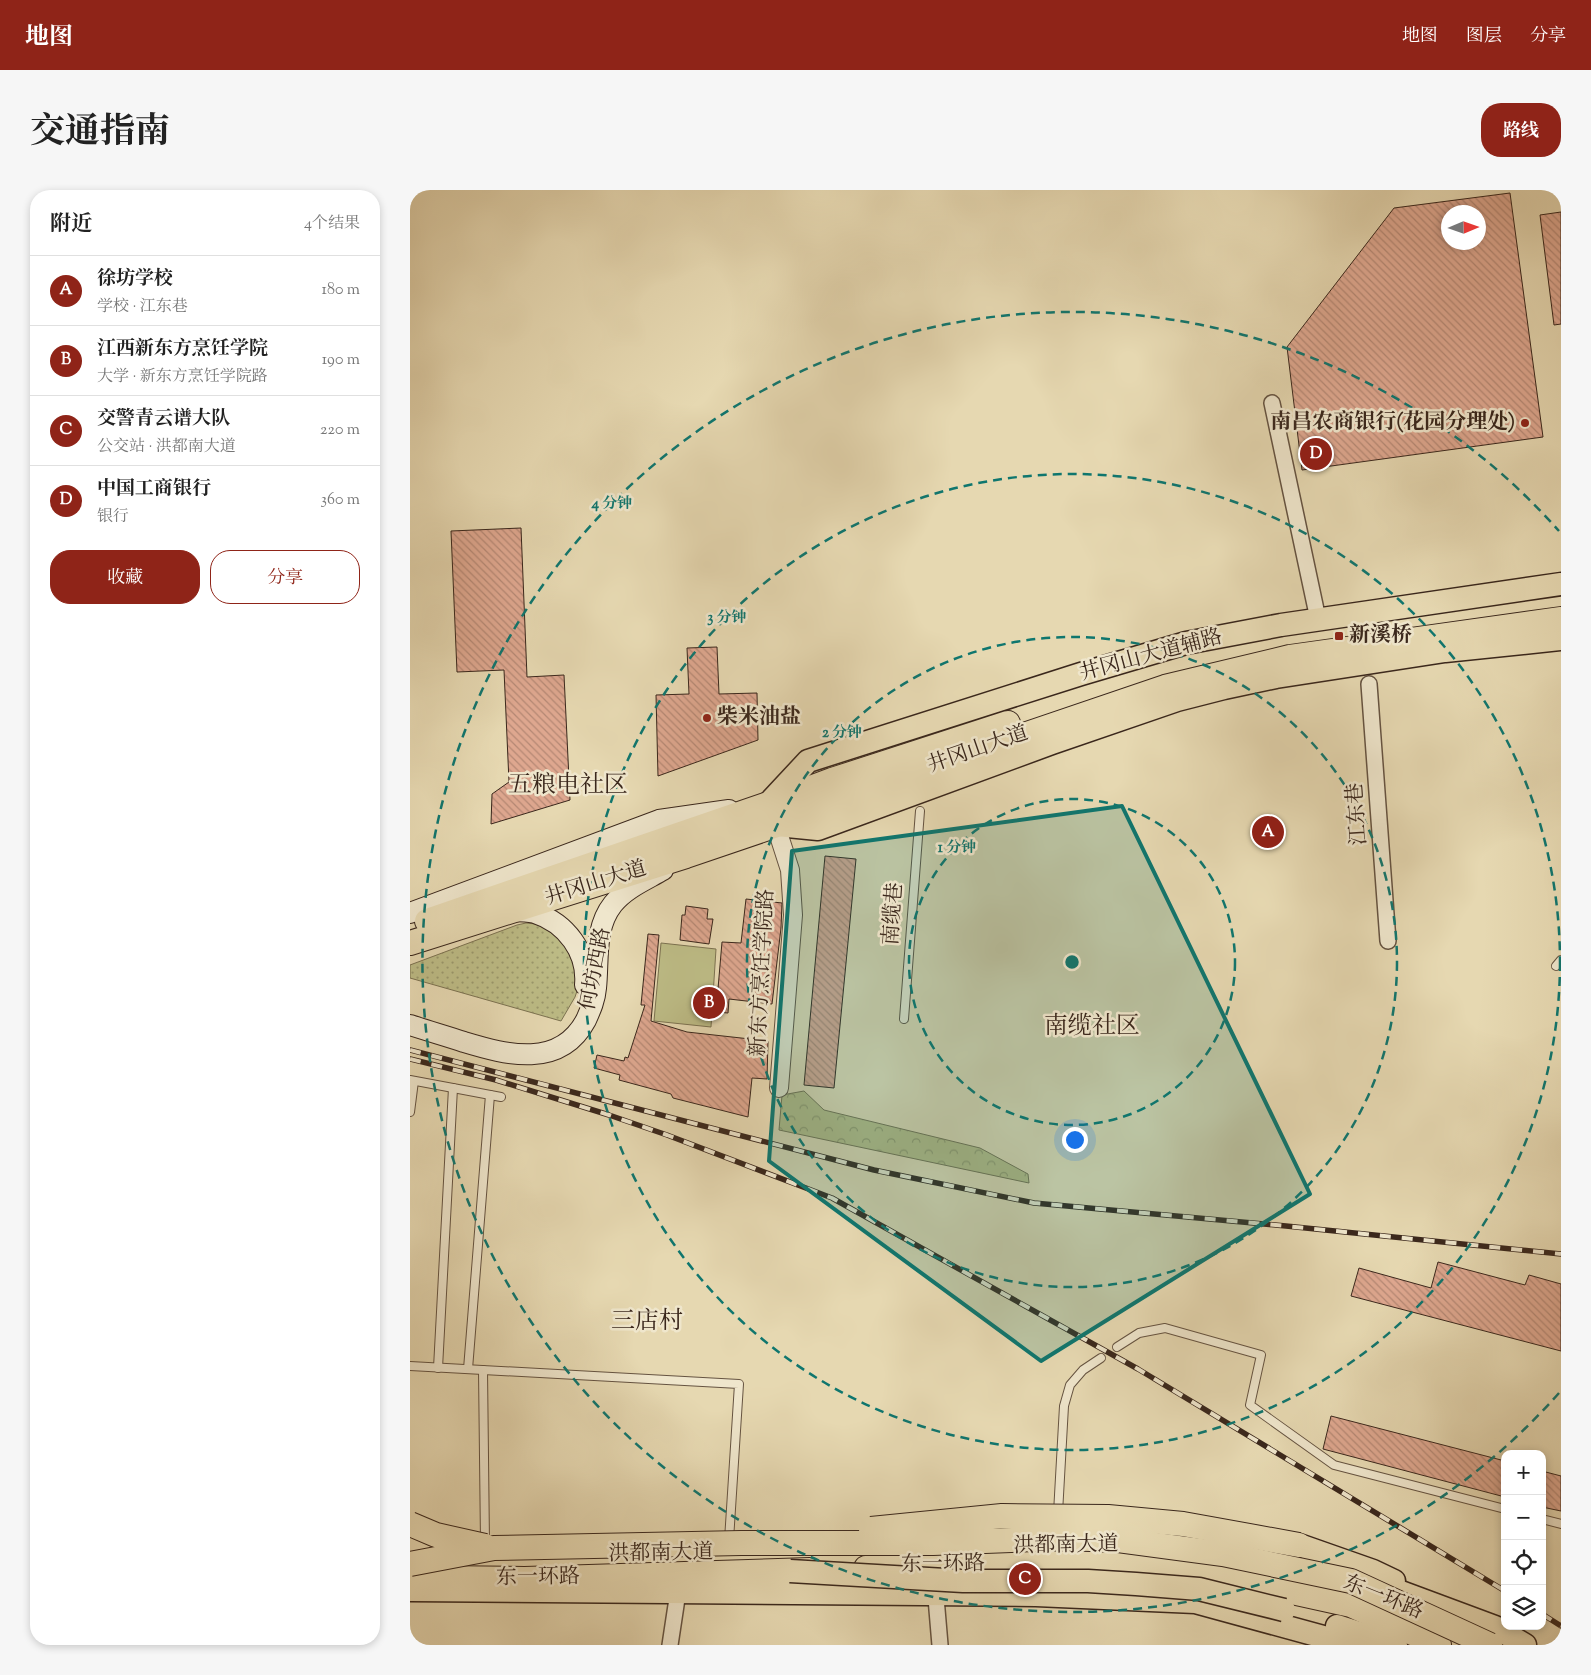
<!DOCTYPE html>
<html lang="zh">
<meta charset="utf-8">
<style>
:root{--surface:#fff;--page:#f6f6f6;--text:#222;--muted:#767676;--line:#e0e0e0;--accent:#8f2418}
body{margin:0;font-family:"Sorts Mill Goudy","Noto Serif SC",serif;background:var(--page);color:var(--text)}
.controls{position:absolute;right:15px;bottom:15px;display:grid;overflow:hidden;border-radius:10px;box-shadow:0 2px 8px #0003}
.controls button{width:45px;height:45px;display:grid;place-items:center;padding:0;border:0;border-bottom:1px solid var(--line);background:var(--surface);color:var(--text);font:25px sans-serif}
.compass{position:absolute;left:1031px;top:15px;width:45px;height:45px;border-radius:50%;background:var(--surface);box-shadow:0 2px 8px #0003;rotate:88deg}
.you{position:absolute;left:664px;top:949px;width:18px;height:18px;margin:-12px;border:4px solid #fff;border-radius:50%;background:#1a73e8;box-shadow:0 0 0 8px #1a73e833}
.badge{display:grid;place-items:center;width:32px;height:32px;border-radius:50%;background:var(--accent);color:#fff;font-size:16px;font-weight:700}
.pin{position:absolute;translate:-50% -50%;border:2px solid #fff;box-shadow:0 1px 5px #0006}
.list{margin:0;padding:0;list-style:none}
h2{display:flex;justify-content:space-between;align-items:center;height:65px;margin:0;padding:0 20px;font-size:21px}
h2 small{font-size:16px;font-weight:400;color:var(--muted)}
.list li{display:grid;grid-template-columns:32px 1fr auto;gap:15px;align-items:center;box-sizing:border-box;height:70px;padding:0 20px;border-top:1px solid var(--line)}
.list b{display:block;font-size:19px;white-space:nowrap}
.list p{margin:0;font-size:16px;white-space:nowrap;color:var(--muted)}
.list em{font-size:16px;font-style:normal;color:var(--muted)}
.actions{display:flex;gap:10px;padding:15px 20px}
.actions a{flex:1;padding:11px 0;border:1px solid var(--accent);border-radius:20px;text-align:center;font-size:18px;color:var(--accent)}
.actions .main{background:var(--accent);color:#fff}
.icon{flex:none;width:28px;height:28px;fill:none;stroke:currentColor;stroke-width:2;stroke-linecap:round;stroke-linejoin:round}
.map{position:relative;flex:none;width:1151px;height:1455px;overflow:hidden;border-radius:20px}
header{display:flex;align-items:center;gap:30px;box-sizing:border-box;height:70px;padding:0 25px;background:var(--accent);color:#fff}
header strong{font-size:24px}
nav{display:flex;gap:28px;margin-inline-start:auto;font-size:18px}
.intro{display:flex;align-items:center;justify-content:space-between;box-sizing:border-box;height:120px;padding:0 30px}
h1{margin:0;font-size:35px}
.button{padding:12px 22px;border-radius:20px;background:var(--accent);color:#fff;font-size:18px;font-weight:700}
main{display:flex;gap:30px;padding:0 30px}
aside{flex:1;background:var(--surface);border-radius:20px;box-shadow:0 2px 8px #0003}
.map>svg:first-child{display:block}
.grass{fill:url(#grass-dots);stroke:#7c7251}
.forest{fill:url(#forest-crowns);stroke:#7c7251}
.park{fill:#bdbc86;stroke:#7c7251}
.building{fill:url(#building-back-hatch);stroke:#3a271c;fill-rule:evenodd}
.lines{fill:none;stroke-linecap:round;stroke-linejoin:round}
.service-casing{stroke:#655341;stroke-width:10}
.minor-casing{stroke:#655341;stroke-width:18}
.tertiary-casing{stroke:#655341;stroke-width:20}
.secondary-casing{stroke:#3a271c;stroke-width:22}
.primary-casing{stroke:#3a271c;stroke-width:25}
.trunk-casing{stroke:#3a271c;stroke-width:26}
.service{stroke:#efe6cc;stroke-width:8}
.minor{stroke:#efe6cc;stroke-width:15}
.tertiary{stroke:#efe6cc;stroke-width:18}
.secondary{stroke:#efe6cc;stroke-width:20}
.primary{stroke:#e6d8b1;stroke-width:22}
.trunk{stroke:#e6d8b1;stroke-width:24}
.rail-casing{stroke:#3a271c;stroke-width:5.5}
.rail{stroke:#efe6cc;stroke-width:4;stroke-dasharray:11;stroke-linecap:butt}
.primary-bridge-casing{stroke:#3a271c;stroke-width:25;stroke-linecap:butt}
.trunk-bridge-casing{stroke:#3a271c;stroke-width:26;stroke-linecap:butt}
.primary-bridge{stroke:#e6d8b1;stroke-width:22}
.trunk-bridge{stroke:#e6d8b1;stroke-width:24}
.marked{fill:#0f766e;fill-opacity:0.2;stroke:#0f766e;stroke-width:4;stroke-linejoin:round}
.ring{fill:none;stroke:#0f766e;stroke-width:2.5;stroke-dasharray:9 6}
.poi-dot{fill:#8f2418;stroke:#efe6cc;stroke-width:2}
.labels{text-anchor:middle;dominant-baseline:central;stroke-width:5;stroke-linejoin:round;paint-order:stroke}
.poi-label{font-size:21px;font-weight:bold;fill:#3a271c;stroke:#efe6cc;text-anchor:start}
.street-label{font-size:21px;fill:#3a271c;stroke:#efe6cc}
.quarter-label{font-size:24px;fill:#3a271c;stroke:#efe6cc}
.centre{fill:#0f766e;stroke:#efe6cc;stroke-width:2.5}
.ring-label{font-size:15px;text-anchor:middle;font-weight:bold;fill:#0f766e;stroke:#efe6cc;stroke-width:5;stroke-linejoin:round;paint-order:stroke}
</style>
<header>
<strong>地图</strong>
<nav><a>地图</a><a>图层</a><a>分享</a></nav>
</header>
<div class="intro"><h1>交通指南</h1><a class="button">路线</a></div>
<main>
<aside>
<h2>附近<small>4个结果</small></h2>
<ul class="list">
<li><span class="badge">A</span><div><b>徐坊学校</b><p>学校 · 江东巷</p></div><em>180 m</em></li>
<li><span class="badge">B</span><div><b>江西新东方烹饪学院</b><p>大学 · 新东方烹饪学院路</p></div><em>190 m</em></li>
<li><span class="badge">C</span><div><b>交警青云谱大队</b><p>公交站 · 洪都南大道</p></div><em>220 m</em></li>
<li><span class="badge">D</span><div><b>中国工商银行</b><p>银行</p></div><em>360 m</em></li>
</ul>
<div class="actions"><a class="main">收藏</a><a>分享</a></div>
</aside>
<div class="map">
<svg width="1151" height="1455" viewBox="0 0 1151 1455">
<defs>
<pattern id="grass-dots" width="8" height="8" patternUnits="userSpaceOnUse" patternTransform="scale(1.25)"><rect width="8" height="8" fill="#bdbc86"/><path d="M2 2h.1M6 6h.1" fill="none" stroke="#9b996d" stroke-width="1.8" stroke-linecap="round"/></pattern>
<pattern id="forest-crowns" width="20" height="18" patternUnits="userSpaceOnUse" patternTransform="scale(1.25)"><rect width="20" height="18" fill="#bdbc86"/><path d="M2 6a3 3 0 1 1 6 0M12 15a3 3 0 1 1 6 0" fill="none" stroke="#9b996d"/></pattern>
<pattern id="building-back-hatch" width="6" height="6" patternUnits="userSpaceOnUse" patternTransform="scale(1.25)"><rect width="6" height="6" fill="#dea78f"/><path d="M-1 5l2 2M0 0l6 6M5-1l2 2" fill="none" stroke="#b58874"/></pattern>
</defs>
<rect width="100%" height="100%" fill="#e6d8b1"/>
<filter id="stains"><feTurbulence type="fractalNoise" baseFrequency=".004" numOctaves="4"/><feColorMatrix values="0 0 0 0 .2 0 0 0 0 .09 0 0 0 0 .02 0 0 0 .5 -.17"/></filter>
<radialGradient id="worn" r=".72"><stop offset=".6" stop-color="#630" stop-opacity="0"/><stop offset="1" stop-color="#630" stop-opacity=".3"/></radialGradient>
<path class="grass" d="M 116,733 L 126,734 L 135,737 L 160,759 L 169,795 L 165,807 L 151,831 L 0,788 L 0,775 L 107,735 Z"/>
<path class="forest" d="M 394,901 L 414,920 L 570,958 L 618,984 L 619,993 L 369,940 L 372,905 Z"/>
<path class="park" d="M 251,753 L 306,759 L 301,837 L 244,831 Z"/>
<g class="building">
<path d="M 1100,3 L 1133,247 L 892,280 L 877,157 L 984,18 ZM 1038,22 L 1068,22 L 1068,52 L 1038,52 Z"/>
<path d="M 1151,22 L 1151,134 L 1144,135 L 1130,25 Z"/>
<path d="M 111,338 L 117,487 L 154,485 L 160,610 L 81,634 L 82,604 L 99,592 L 94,480 L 47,482 L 41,341 Z"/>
<path d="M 307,457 L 309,504 L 347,503 L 348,550 L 248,586 L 246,505 L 279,504 L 277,458 Z"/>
<path d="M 415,666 L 446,669 L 424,898 L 394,895 Z"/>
<path d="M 336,709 L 372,713 L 371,738 L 362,814 L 319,809 L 318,823 L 306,822 L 312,752 L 331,753 Z"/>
<path d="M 276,716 L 298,719 L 297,729 L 303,729 L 299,754 L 270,750 L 272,725 L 275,725 Z"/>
<path d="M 238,744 L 249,745 L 241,831 L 277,842 L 358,851 L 357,889 L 342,888 L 338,927 L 263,908 L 261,904 L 209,890 L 210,885 L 184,878 L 187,865 L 214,871 L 215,867 L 218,868 L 235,815 L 231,815 Z"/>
<path d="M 1028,1072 L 1115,1095 L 1119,1085 L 1151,1094 L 1151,1161 L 941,1106 L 949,1078 L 1021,1098 Z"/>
<path d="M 921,1226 L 1095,1271 L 1095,1307 L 913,1259 Z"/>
<path d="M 1132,1281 L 1151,1286 L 1151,1321 L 1132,1317 Z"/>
</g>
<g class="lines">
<defs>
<g id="service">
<path d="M 1146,776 L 1151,770"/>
<path d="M 494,829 L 510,621"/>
<path d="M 0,890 L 91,907"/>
<path d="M 0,922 L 4,891"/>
<path d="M 707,1157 L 729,1143 L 755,1138 L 851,1165 L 840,1215 L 924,1275 L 1095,1319"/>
<path d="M 0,1176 L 329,1194 L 319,1350"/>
<path d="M 28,1178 L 43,898"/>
<path d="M 58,1179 L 80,905"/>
<path d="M 73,1180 L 75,1353"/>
<path d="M 648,1323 L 654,1216 L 660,1195 L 673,1180 L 691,1168"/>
<path d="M 1132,1329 L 1151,1334"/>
</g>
<g id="minor">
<path d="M 862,213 L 908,429"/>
<path d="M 959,494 L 978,751"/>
<path d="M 525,1396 L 530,1455"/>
<path d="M 260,1455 L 268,1402"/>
</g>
<path id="tertiary" d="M 362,624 L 380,680 L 383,725 L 369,898"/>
<g id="secondary">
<path d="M 102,721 C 109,721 118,721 125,723 C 156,733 178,762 175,795"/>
<path d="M 0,723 L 249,630 L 319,620"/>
<path d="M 0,835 C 18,841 36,846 54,852 C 97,865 150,879 176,830 C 181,819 185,810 186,798 C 189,769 184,738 203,714 C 216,698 236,690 253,680"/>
</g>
<g id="primary">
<path d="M 358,614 L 398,571 L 671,484 L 776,453 L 871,435 L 1151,394"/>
<path d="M 367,635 L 408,639 L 642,553 L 767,510 L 814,498 L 866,487 L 1035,461 L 1151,449"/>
<path d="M 889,1355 L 963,1381 L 984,1391"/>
<path d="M 964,1392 L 1085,1437 L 1115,1455"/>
<path d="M 0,1400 L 626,1405 L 785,1412 L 943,1455"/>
<path d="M 927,1436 L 986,1455"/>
</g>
<g id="trunk">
<path d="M 17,731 L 358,614 L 422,590 L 598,533"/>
<path d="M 0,753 L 276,666 L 367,635 L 423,610 L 755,497 L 880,467 L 1151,429"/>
<path d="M 456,1378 L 524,1374 L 710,1373 L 814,1387 L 941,1415 L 1029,1455"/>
<path d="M 0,1384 L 24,1388 L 115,1389 L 400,1380"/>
</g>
</defs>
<use href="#service" class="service-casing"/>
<use href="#minor" class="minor-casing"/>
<use href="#tertiary" class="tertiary-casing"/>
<use href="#secondary" class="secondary-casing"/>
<use href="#primary" class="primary-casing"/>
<use href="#trunk" class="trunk-casing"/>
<use href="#service" class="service"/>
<use href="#minor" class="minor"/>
<use href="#tertiary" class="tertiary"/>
<use href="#secondary" class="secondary"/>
<use href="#primary" class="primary"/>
<use href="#trunk" class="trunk"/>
<defs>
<g id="rail">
<path d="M 0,860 L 464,980 L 624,1013 L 876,1036 L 1151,1064"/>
<path d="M 0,869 L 86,890 L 199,925 L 257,945 L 422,1008 L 728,1179 L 1095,1401"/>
<path d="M 1132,1424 L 1151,1436"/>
</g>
</defs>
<use href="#rail" class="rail-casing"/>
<use href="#rail" class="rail"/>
<defs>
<path id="primary-bridge" d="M 380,1381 L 553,1391 L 678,1391 L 726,1394 L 789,1399 L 874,1420"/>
<g id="trunk-bridge">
<path d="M 0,1334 L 26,1345 L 75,1356"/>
<path d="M 461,1339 L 592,1326 L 698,1327 L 773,1334 L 889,1355"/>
<path d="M 0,1374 L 84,1358 L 331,1353 L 523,1353 L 653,1348 L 708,1350 L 813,1364 L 941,1391 L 1080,1455"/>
</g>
</defs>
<use href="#primary-bridge" class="primary-bridge-casing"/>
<use href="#trunk-bridge" class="trunk-bridge-casing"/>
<use href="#primary-bridge" class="primary-bridge"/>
<use href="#trunk-bridge" class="trunk-bridge"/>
</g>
<path class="marked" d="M 712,616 L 900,1004 L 631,1171 L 359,971 L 382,661 Z"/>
<g class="ring">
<circle cx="662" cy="772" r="163"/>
<circle cx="662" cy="772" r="325"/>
<circle cx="662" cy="772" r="488"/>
<path d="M1149 1203A650 650 0 1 1 1149 341"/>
</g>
<g class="poi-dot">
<circle cx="1115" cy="233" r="5"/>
<rect x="924" y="441" width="10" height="10" rx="2.5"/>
<circle cx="297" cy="528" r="5"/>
</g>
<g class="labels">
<g class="poi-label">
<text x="1105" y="233" text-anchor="end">南昌农商银行(花园分理处)</text>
<text x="939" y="446">新溪桥</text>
<text x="307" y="528">柴米油盐</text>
</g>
<g class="street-label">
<text transform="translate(741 466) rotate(-15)">井冈山大道辅路</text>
<text transform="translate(568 560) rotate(-19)">井冈山大道</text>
<text transform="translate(948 624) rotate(-94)">江东巷</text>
<text transform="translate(186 694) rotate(-17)">井冈山大道</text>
<text transform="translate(484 724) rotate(-86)">南缆巷</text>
<text transform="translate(186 779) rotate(-79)">何坊西路</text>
<text transform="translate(353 783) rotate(-87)">新东方烹饪学院路</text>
<text transform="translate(656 1356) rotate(-1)">洪都南大道</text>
<text transform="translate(251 1364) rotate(-1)">洪都南大道</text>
<text transform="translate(533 1375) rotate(-1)">东一环路</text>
<text transform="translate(128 1388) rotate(-1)">东一环路</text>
<text transform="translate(973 1408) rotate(22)">东一环路</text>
</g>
<g class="quarter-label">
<text x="158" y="596">五粮电社区</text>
<text x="682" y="837">南缆社区</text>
<text x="237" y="1132">三店村</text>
</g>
</g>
<circle cx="662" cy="772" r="8" class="centre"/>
<g class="ring-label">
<text x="202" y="318">4 分钟</text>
<text x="317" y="432">3 分钟</text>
<text x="432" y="547">2 分钟</text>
<text x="547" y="662">1 分钟</text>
</g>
<rect width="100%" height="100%" filter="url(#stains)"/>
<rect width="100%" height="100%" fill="url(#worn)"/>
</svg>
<div class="controls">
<button>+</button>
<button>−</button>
<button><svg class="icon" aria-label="locate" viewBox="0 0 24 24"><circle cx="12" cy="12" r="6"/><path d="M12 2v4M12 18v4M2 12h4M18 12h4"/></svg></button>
<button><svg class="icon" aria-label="layers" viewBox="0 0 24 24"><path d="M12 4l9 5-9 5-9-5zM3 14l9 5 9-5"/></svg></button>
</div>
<svg class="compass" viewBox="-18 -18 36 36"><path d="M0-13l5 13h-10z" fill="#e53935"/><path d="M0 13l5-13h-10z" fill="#767676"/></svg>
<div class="you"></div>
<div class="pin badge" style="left:858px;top:642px">A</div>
<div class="pin badge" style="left:299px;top:813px">B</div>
<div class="pin badge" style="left:615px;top:1389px">C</div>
<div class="pin badge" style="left:906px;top:264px">D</div>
</div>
</main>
